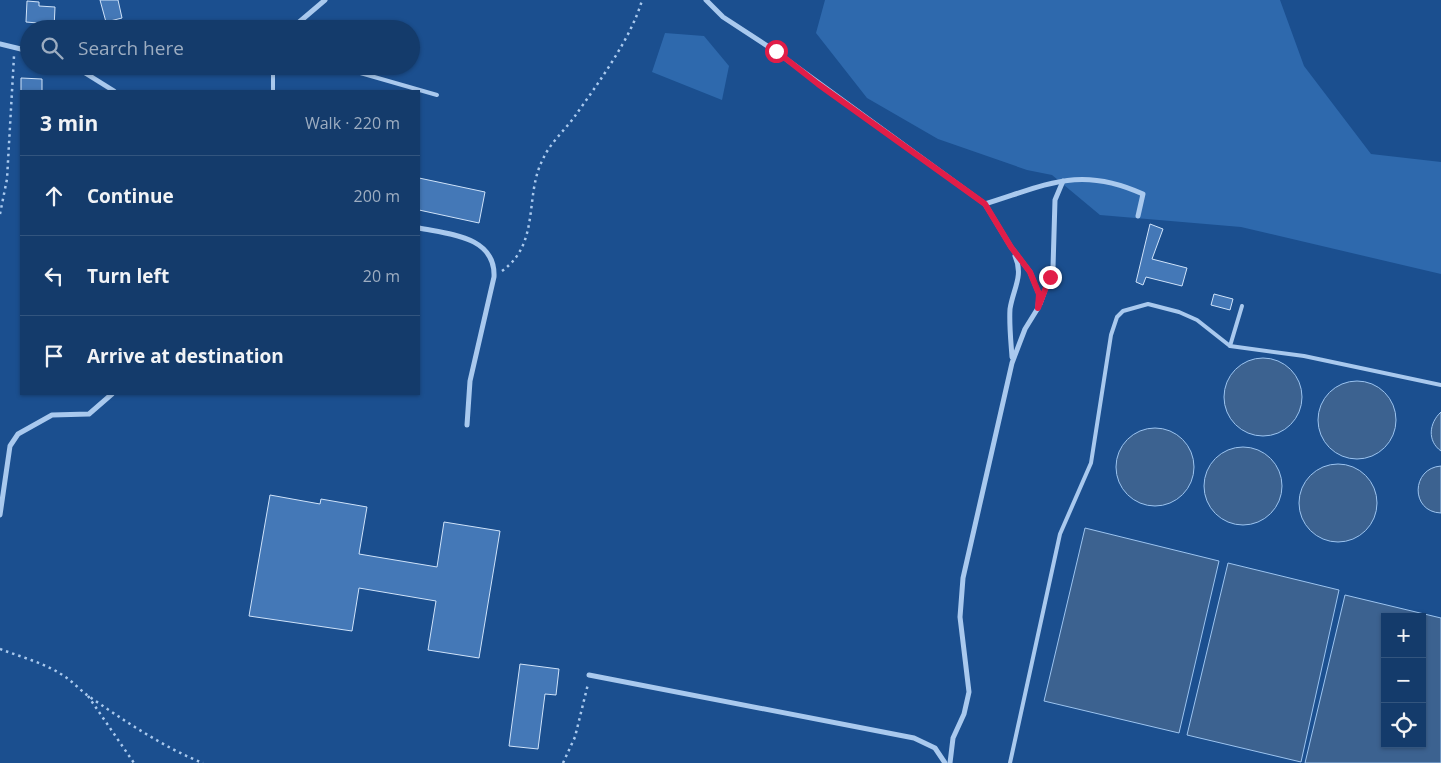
<!DOCTYPE html>
<meta charset="utf-8">
<style>
:root{--surface:#143b6b;--page:#1d4271;--text:#f1f3f6;--muted:#9dadc1;--line:#33557e}
body{margin:0;font-family:"Open Sans",sans-serif;background:var(--page);color:var(--text)}
.controls{position:absolute;right:15px;bottom:15px;display:grid;overflow:hidden;border-radius:0px;box-shadow:0 1px 4px #0004}
.controls button{width:45px;height:45px;display:grid;place-items:center;padding:0;border:0;border-bottom:1px solid var(--line);background:var(--surface);color:var(--text);font:25px sans-serif}
.stop{position:absolute;width:15px;height:15px;margin:-11px;border:4px solid #e11d48;border-radius:50%;background:#fff}
.stop.end{background:#e11d48;border-color:#fff;box-shadow:0 1px 5px #0008}
.list{margin:0;padding:0;list-style:none}
h2{display:flex;justify-content:space-between;align-items:center;height:65px;margin:0;padding:0 20px;font-size:21px}
h2 small{font-size:16px;font-weight:400;color:var(--muted)}
.list li{display:grid;grid-template-columns:32px 1fr auto;gap:15px;align-items:center;box-sizing:border-box;height:80px;padding:0 20px;border-top:1px solid var(--line)}
.list b{display:block;font-size:19px;white-space:nowrap}
.list em{font-size:16px;font-style:normal;color:var(--muted)}
.icon{flex:none;width:28px;height:28px;fill:none;stroke:currentColor;stroke-width:2;stroke-linecap:round;stroke-linejoin:round}
.map{position:relative;flex:none;width:1441px;height:763px;overflow:hidden}
.search{position:absolute;background:var(--surface);box-shadow:0 1px 4px #0004;left:20px;top:20px;width:400px;height:55px;display:flex;align-items:center;gap:12px;box-sizing:border-box;padding:0 18px;border-radius:28px;color:var(--muted);font-size:19px}
.panel{position:absolute;background:var(--surface);box-shadow:0 1px 4px #0004;left:20px;top:90px;width:400px;height:305px;border-radius:0px}
.map>svg:first-child{display:block}
.green{fill:#2e69ad}
.water{fill:#3c6290;stroke:#9cc4f0;fill-rule:evenodd}
.building{fill:#4478b7;stroke:#cfe3fa}
.lines{fill:none;stroke-linecap:round;stroke-linejoin:round}
.path{stroke:#a9c9ee;stroke-width:2.5;stroke-dasharray:2.5 4;stroke-linecap:butt}
.service{stroke:#a9c9ee;stroke-width:4}
.minor{stroke:#a9c9ee;stroke-width:5}
.route{stroke:#e11d48;stroke-width:6}
</style>
<div class="map">
<svg width="1441" height="763" viewBox="0 0 1441 763">
<rect width="100%" height="100%" fill="#1b4f8f"/>
<g class="green">
<path d="M 825,0 L 1280,0 L 1304,66 L 1371,154 L 1441,162 L 1441,274 L 1241,227 L 1100,215 L 1052,175 L 1027,170 L 938,139 L 867,98 L 816,33 Z"/>
<path d="M 665,33 L 704,36 L 729,66 L 722,100 L 652,72 Z"/>
</g>
<g class="water">
<circle cx="1263" cy="397" r="39"/>
<circle cx="1357" cy="420" r="39"/>
<path d="M 1441,412 L 1441,451 C 1427,441 1429,423 1441,412 Z"/>
<circle cx="1155" cy="467" r="39"/>
<circle cx="1243" cy="486" r="39"/>
<circle cx="1338" cy="503" r="39"/>
<path d="M 1441,466 L 1441,513 C 1410,512 1411,468 1441,466 Z"/>
<path d="M 1085,528 L 1219,561 L 1179,733 L 1044,701 Z"/>
<path d="M 1228,563 L 1339,590 L 1301,762 L 1187,735 Z"/>
<path d="M 1345,595 L 1441,618 L 1441,763 L 1305,763 ZM 1385,617 L 1422,617 L 1422,744 L 1385,744 Z"/>
</g>
<g class="building">
<path d="M 100,0 L 118,0 L 122,18 L 106,22 Z"/>
<path d="M 27,1 L 39,2 L 39,6 L 55,7 L 54,29 L 38,29 L 38,23 L 26,22 Z"/>
<path d="M 21,78 L 42,79 L 42,91 L 21,91 Z"/>
<path d="M 419,178 L 485,192 L 479,223 L 419,210 Z"/>
<path d="M 1150,224 L 1163,229 L 1152,259 L 1187,268 L 1182,286 L 1146,277 L 1143,285 L 1136,282 Z"/>
<path d="M 1214,294 L 1233,299 L 1230,310 L 1211,305 Z"/>
<path d="M 270,495 L 320,504 L 321,499 L 367,507 L 359,554 L 437,567 L 444,522 L 500,531 L 479,658 L 428,650 L 436,601 L 359,588 L 352,631 L 249,616 Z"/>
<path d="M 520,664 L 559,669 L 556,695 L 545,694 L 538,749 L 509,746 Z"/>
</g>
<g class="lines">
<g class="path">
<path d="M 0,214 L 7,179 L 14,56"/>
<path d="M 502,271 C 541,243 524,195 543,159 C 550,143 565,130 575,116 C 597,85 632,37 642,0"/>
<path d="M 0,649 C 21,657 45,663 64,676 C 72,681 79,689 87,695 C 120,718 166,749 203,763"/>
<path d="M 88,696 L 134,763"/>
<path d="M 563,763 L 575,737 L 588,684"/>
</g>
<g class="service">
<path d="M 273,66 L 273,91"/>
<path d="M 336,66 L 437,95"/>
<path d="M 1230,346 L 1242,306"/>
<path d="M 1010,763 L 1060,534 L 1091,463 L 1111,335 L 1117,317 L 1123,311 L 1148,304 L 1179,312 L 1197,320 L 1230,346 L 1304,356 L 1441,385"/>
</g>
<g class="minor">
<path d="M 706,0 L 723,17 L 775,51 L 985,204 L 1011,247 L 1030,272 L 1039,294 L 1038,308 L 1025,329 L 1012,363 L 963,578 L 960,617 L 969,692 L 964,714 L 953,738 L 950,763"/>
<path d="M 291,29 L 325,0"/>
<path d="M 0,44 L 29,51"/>
<path d="M 74,66 L 114,91"/>
<path d="M 985,204 C 1047,185 1079,165 1143,194 L 1138,216"/>
<path d="M 419,228 C 448,234 496,236 494,277 L 470,381 L 467,425"/>
<path d="M 1040,304 L 1053,268 L 1055,200 L 1063,181"/>
<path d="M 1012,357 C 1011,342 1009,325 1010,309 C 1013,289 1024,276 1015,256"/>
<path d="M 0,515 L 10,446 L 18,434 L 52,415 L 89,414 L 112,394"/>
<path d="M 589,675 L 914,738 L 935,748 L 945,763"/>
</g>
</g>
<g class="lines">
<path class="route" d="M 776,51 L 818,84 L 985,204 L 1011,247 L 1030,272 L 1039,294 L 1038,308 L 1050,277"/>
</g>
</svg>
<div class="controls">
<button>+</button>
<button>−</button>
<button><svg class="icon" aria-label="locate" viewBox="0 0 24 24"><circle cx="12" cy="12" r="6"/><path d="M12 2v4M12 18v4M2 12h4M18 12h4"/></svg></button>
</div>
<div class="stop" style="left:776px;top:51px"></div>
<div class="stop end" style="left:1050px;top:277px"></div>
<div class="search"><svg class="icon" aria-label="search" viewBox="0 0 24 24"><circle cx="10" cy="10" r="6"/><path d="M15 15l6 6"/></svg>Search here</div>
<section class="panel">
<h2>3 min<small>Walk · 220 m</small></h2>
<ul class="list">
<li><svg class="icon" aria-label="ahead" viewBox="0 0 24 24"><path d="M12 20V5M6 11l6-6 6 6"/></svg><div><b>Continue</b></div><em>200 m</em></li>
<li><svg class="icon" aria-label="left" viewBox="0 0 24 24"><path d="M17 20v-9H6M10 6l-5 5 5 5"/></svg><div><b>Turn left</b></div><em>20 m</em></li>
<li><svg class="icon" aria-label="arrive" viewBox="0 0 24 24"><path d="M6 21V4h12l-3 4 3 4H6"/></svg><div><b>Arrive at destination</b></div></li>
</ul>
</section>
</div>
